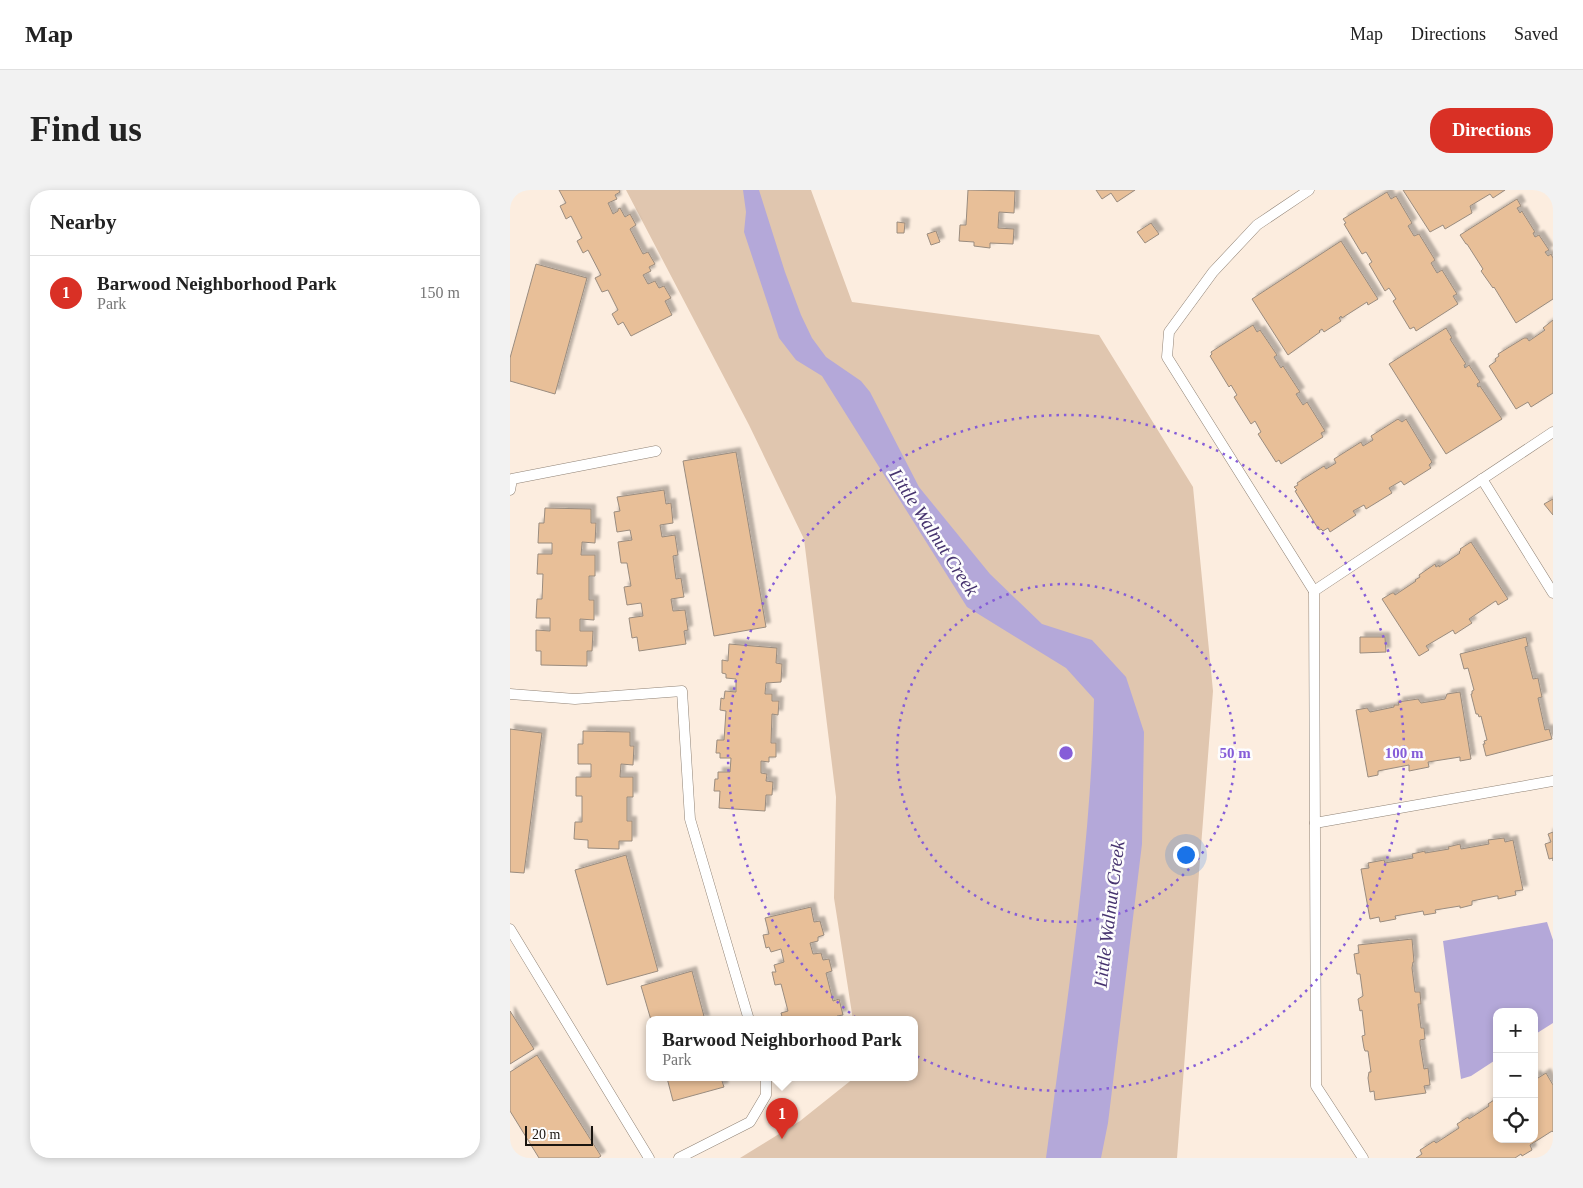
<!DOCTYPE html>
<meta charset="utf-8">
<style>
:root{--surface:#fff;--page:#f2f2f2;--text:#222;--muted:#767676;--line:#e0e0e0;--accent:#d93025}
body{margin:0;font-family:Georgia,serif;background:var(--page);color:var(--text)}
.controls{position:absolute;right:15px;bottom:15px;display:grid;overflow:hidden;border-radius:10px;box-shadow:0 2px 8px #0003}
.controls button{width:45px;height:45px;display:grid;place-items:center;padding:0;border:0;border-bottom:1px solid var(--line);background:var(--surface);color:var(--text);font:25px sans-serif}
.scale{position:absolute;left:15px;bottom:12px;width:68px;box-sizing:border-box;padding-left:5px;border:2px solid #1a1510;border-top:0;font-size:14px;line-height:18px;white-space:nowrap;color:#1a1510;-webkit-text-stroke:4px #fdfdfd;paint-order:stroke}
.you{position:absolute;left:675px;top:664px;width:18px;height:18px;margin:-12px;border:4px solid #fff;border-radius:50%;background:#1a73e8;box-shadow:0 0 0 8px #1a73e833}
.badge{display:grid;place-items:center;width:32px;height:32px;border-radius:50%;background:var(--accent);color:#fff;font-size:16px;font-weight:700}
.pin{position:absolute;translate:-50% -41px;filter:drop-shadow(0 1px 2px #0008)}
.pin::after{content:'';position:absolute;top:26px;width:18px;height:15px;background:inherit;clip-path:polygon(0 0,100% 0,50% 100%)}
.popup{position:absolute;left:136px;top:826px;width:272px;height:65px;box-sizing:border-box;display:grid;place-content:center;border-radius:10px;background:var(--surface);filter:drop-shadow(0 1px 4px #0005);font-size:16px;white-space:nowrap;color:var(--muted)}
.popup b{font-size:19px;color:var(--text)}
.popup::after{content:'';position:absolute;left:50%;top:100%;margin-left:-10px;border:10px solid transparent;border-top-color:var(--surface)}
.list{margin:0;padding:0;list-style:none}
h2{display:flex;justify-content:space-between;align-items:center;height:65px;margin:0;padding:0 20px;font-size:21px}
h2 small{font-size:16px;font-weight:400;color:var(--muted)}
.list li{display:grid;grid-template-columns:32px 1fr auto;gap:15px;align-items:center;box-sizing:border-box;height:75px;padding:0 20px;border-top:1px solid var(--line)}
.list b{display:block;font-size:19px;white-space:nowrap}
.list p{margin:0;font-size:16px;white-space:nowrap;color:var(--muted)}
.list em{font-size:16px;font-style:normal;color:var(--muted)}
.icon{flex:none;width:28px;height:28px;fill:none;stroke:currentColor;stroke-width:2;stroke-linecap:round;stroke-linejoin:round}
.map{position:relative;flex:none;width:1043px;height:968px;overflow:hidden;border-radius:20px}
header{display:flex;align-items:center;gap:30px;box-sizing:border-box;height:70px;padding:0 25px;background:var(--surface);border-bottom:1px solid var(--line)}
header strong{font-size:24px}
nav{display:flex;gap:28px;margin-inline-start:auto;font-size:18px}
.intro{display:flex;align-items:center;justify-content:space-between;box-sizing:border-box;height:120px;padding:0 30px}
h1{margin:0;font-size:35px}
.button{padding:12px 22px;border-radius:20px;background:var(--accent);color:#fff;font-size:18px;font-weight:700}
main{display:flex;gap:30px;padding:0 30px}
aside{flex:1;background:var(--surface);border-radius:20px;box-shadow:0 2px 8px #0003}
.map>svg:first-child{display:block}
.green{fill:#e0c6af}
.water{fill:#b4a8d9}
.building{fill:#e8bf98;stroke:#9a8c7f;filter:url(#shadow)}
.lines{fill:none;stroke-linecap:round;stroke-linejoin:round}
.lane-casing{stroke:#908376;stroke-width:11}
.lane{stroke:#fff;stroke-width:10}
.ring{fill:none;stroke:#865dd8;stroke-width:2.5;stroke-dasharray:2.5 5}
.labels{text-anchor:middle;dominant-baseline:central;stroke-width:5;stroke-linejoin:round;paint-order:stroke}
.water-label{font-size:19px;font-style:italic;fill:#46336f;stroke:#fdfdfd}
.centre{fill:#865dd8;stroke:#fdfdfd;stroke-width:2.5}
.ring-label{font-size:15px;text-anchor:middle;font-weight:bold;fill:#865dd8;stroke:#fdfdfd;stroke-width:5;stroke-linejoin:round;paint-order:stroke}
</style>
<header>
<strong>Map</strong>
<nav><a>Map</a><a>Directions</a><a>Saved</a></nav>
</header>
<div class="intro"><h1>Find us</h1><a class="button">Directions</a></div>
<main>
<aside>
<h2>Nearby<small></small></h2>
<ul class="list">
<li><span class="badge">1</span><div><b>Barwood Neighborhood Park</b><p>Park</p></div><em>150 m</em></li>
</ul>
</aside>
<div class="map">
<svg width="1043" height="968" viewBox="0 0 1043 968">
<defs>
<filter id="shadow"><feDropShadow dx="4.5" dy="-4.5" stdDeviation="1" flood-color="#0004"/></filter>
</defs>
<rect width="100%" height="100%" fill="#fceddf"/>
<path class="green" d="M 116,0 L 301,0 L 342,112 L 589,145 L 683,297 L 703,501 L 667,968 L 230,968 L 290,931 L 344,888 L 404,888 L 404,830 L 343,830 L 324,708 L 326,607 L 294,349 L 239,235 Z"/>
<g class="water">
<path d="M 233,0 L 249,0 L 275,82 L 291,125 L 302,148 L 316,167 L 351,191 L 360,202 L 409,297 L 480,384 L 532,434 L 582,450 L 616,487 L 634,542 L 632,654 L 598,933 L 591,968 L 536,968 C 556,815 581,663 584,509 L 556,478 L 457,417 L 312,186 L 286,170 L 269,148 L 234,42 L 236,22 Z"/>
<path d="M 1037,732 L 1043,750 L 1043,833 L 1024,845 L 1024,822 L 987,822 L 987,869 L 961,886 L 951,889 L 933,751 Z"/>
</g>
<g class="building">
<path d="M 49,0 L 109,0 L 110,2 L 105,5 L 107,9 L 98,13 L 99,15 L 103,24 L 108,21 L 108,19 L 110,18 L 115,27 L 120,24 L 126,35 L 120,39 L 133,64 L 138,62 L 145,74 L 139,77 L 141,81 L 133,85 L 138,94 L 145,91 L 149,98 L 154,96 L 161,108 L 155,111 L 162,125 L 121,146 L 113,132 L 108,135 L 102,124 L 108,120 L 98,100 L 92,102 L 85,88 L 91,85 L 78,60 L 73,63 L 67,51 L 72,48 L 61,26 L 56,29 L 50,16 L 56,13 Z"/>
<path d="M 458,0 L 505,1 L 504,23 L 489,22 L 488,38 L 504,39 L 503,54 L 480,53 L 480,58 L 464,56 L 464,52 L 449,51 L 450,35 L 456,35 Z"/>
<path d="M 586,0 L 625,0 L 607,12 L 601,3 L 592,9 Z"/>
<path d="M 893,0 L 995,0 L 983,8 L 980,4 L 960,16 L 962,23 L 935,39 L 933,35 L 920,42 Z"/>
<path d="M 877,2 L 881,9 L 886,6 L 902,33 L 898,36 L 904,46 L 909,44 L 925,70 L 921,73 L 927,83 L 932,80 L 947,104 L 943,106 L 948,114 L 906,141 L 904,137 L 900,139 L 883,111 L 886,109 L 879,98 L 875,101 L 859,74 L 862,72 L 856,62 L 852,64 L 834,34 L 836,33 L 833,29 Z"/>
<path d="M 1007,9 L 1011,16 L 1007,18 L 1010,23 L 1012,21 L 1013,23 L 1025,42 L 1023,43 L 1025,47 L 1029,45 L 1039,60 L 1035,62 L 1038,66 L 1041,64 L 1043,68 L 1043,109 L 1006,133 L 984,97 L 983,98 L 971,81 L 973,79 L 957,54 L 956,54 L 950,45 Z"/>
<path d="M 387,32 L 395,33 L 394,43 L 387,43 Z"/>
<path d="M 641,33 L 649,44 L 635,53 L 627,42 Z"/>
<path d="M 426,41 L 430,52 L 421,55 L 417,44 Z"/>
<path d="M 831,51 L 868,109 L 858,115 L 857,112 L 832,128 L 831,126 L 829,128 L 831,131 L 814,142 L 812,139 L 809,141 L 810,142 L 778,165 L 742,109 Z"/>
<path d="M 26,74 L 77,88 L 45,204 L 0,191 L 0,168 Z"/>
<path d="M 1043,130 L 1043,203 L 1021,217 L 1018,212 L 1006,219 L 979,176 L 986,171 L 985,169 L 989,166 L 988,164 L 1014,148 L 1017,148 L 1019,151 L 1035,140 L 1033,138 Z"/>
<path d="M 743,135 L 747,142 L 750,140 L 767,165 L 764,167 L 771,178 L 773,176 L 790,202 L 786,204 L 793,215 L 797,212 L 815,241 L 811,243 L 813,247 L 771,274 L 769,270 L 766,272 L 748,244 L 751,242 L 745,231 L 741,234 L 724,207 L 727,205 L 721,195 L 719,197 L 700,166 L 702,164 L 701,162 Z"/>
<path d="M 936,138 L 942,148 L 940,149 L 956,174 L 954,175 L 955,178 L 959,175 L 970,192 L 967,194 L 968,197 L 970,196 L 992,229 L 936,264 L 879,174 Z"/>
<path d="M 888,229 L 892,232 L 896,229 L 922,272 L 919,275 L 921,278 L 894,295 L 891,291 L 879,298 L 882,303 L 856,319 L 854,315 L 843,321 L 846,325 L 820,342 L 818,338 L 813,341 L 811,339 L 809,340 L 785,301 L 787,300 L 784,297 L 788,295 L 787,293 L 814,276 L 816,279 L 826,273 L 824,269 L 851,252 L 853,256 L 863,250 L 861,246 Z"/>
<path d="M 226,262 L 256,437 L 204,446 L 173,271 Z"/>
<path d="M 154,300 L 156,314 L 161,313 L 163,333 L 150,335 L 152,347 L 165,345 L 168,365 L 163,366 L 166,389 L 171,388 L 174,407 L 161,409 L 163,421 L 175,420 L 178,440 L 174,441 L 176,454 L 129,461 L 127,447 L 122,448 L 119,428 L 133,426 L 131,413 L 117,415 L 114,397 L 121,396 L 117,373 L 111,373 L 108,352 L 122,350 L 120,340 L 107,342 L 104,322 L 110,321 L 107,307 Z"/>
<path d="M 1043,309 L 1043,325 L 1034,314 Z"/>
<path d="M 35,318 L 81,319 L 81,333 L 86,333 L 85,353 L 72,352 L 72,354 L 71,365 L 85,365 L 85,386 L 79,386 L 79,410 L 84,410 L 84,430 L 70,429 L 70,441 L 83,441 L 82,461 L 77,461 L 77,476 L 31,475 L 31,461 L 26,461 L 26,440 L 40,441 L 40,428 L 26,428 L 27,409 L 32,409 L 33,384 L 27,384 L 28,364 L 42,364 L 42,353 L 28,353 L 29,333 L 34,333 Z"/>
<path d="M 961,352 L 998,409 L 988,415 L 986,411 L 984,412 L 959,429 L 962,433 L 945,444 L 943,440 L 916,456 L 919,460 L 909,466 L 872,409 L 882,403 L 884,403 L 885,405 L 906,391 L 905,390 L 910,387 L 909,385 L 925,374 L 926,377 L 929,375 L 929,377 L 950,363 L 949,362 L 951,360 L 950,359 Z"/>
<path d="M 850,447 L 875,447 L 876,462 L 850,463 Z"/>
<path d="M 1016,447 L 1018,456 L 1015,457 L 1023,489 L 1028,488 L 1032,507 L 1028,508 L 1035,540 L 1039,539 L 1042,549 L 976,566 L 973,554 L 975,554 L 974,551 L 977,550 L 971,526 L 969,527 L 968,524 L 966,524 L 961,504 L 962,504 L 962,501 L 964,500 L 958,478 L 954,479 L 950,464 Z"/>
<path d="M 219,454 L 267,458 L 266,473 L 272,474 L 271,492 L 256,493 L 255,504 L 262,504 L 262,511 L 269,511 L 268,525 L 262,524 L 261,553 L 266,553 L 266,567 L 259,567 L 259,572 L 251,571 L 251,583 L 257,584 L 256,591 L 263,592 L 262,605 L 256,605 L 255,621 L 209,618 L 210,601 L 204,601 L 205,589 L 208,589 L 208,582 L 220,582 L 221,568 L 210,568 L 210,563 L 206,563 L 207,550 L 214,550 L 216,521 L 210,520 L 211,508 L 214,509 L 215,501 L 226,502 L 226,489 L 216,488 L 216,484 L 212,483 L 212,470 L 218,471 Z"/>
<path d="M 950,502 L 961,569 L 950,571 L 950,567 L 918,572 L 919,577 L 899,581 L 899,575 L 868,581 L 868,585 L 858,587 L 846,520 L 857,518 L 860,522 L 884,517 L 884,515 L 889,515 L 888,512 L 908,509 L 911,513 L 935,509 L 937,504 Z"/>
<path d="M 0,539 L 32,543 L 14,683 L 0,682 Z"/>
<path d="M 73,541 L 120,542 L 120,556 L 124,556 L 123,575 L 111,574 L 110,587 L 123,587 L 123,607 L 117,607 L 117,631 L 122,631 L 122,651 L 109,651 L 109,659 L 78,658 L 78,650 L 64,649 L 65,632 L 72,632 L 72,606 L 66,606 L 66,587 L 81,587 L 81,574 L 68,574 L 68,554 L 73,554 Z"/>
<path d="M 1043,642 L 1043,671 L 1043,668 L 1039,669 L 1035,654 L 1041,652 L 1038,644 Z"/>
<path d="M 994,648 L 995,652 L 1003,650 L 1013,700 L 1005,701 L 1006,705 L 988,709 L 988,706 L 986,706 L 962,711 L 962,715 L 950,718 L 950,716 L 925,720 L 926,723 L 914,725 L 913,721 L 885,726 L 886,729 L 870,732 L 869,727 L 860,729 L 851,679 L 859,678 L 858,673 L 874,670 L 875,673 L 903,668 L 902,664 L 915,661 L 915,663 L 939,659 L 938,657 L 950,654 L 951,659 L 979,654 L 978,650 Z"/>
<path d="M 116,665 L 148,781 L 97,795 L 65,680 Z"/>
<path d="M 301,717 L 304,732 L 310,731 L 314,745 L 308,747 L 308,751 L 300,753 L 303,764 L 311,763 L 313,770 L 319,769 L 322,781 L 316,783 L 323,811 L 329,809 L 333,825 L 327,826 L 328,829 L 324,830 L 273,830 L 271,823 L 278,821 L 271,794 L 265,795 L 262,782 L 266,782 L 264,775 L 274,772 L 271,759 L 261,762 L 259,757 L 256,758 L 253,745 L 259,744 L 255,728 Z"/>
<path d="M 902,749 L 904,772 L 903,772 L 902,778 L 905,802 L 910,802 L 911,814 L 908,814 L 911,838 L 914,838 L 915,849 L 910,850 L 910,854 L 914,879 L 918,878 L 920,895 L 914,896 L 916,903 L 865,910 L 864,901 L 860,902 L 858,888 L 859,882 L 861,882 L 858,861 L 855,861 L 854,858 L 852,846 L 855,845 L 852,820 L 850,821 L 848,809 L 853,806 L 850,784 L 847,784 L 844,764 L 849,763 L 848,755 Z"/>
<path d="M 182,781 L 195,830 L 141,830 L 131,796 Z"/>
<path d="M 0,821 L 24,859 L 0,874 Z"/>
<path d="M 27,865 L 91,966 L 88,968 L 29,968 L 0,921 L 0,882 Z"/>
<path d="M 1036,883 L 1043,895 L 1043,942 L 1042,941 L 1020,955 L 1022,960 L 1012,966 L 1011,964 L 1005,968 L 906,968 L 912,964 L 910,960 L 924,951 L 926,953 L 949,938 L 947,934 L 958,927 L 959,929 L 979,916 L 978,914 L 987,908 L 987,949 L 1024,949 L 1024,886 L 1026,885 L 1028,888 Z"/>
<path d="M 157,888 L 211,888 L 214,897 L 163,911 Z"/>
</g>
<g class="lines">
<defs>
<g id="lane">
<path d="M 799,0 L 747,35 L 703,82 L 659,142 L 657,167 L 804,401"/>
<path d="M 972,289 L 1043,403"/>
<path d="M 0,300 L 2,289 L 146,261"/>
<path d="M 0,504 L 65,509 L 172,501 L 180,629 L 239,830"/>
<path d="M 805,633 L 1043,591"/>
<path d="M 0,739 L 139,968"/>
<path d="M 169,968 L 240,932 L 256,905 L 256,888"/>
<path d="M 853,968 L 806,896 L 804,401 L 1043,242"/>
</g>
</defs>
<use href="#lane" class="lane-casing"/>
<use href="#lane" class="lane"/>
</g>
<g class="ring">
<circle cx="556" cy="563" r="169"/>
<circle cx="556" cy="563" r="338"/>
</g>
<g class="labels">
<g class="water-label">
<text transform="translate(424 342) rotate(57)">Little Walnut Creek</text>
<text transform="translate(599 724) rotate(-83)">Little Walnut Creek</text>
</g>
</g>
<circle cx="556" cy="563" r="8" class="centre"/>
<g class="ring-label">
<text x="725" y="568">50 m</text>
<text x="894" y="568">100 m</text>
</g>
</svg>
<div class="controls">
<button>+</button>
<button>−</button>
<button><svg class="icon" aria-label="locate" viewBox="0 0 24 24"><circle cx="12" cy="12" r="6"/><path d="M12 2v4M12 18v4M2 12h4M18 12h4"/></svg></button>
</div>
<div class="scale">20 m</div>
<div class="you"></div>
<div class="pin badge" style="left:272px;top:949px">1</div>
<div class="popup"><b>Barwood Neighborhood Park</b>Park</div>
</div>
</main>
